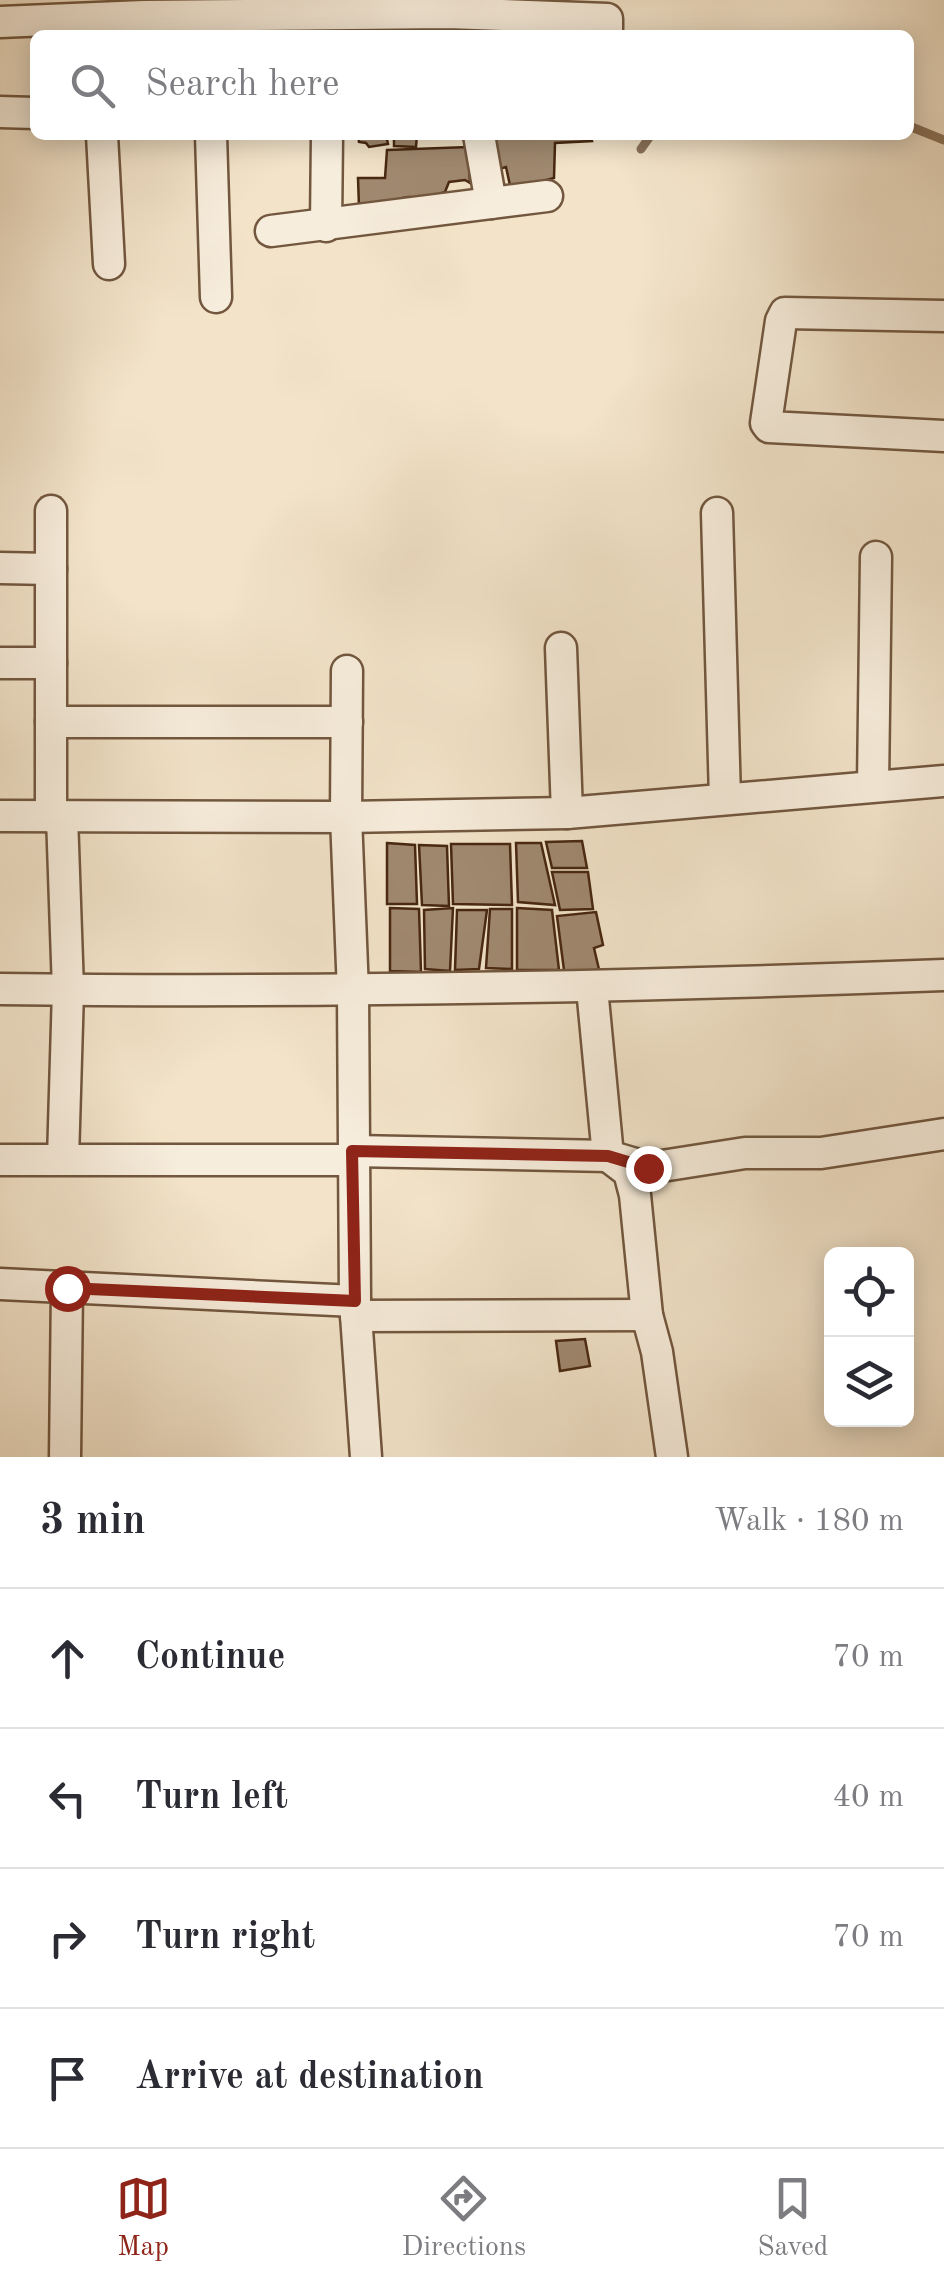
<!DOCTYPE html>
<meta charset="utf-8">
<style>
:root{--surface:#fff;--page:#f2f2f3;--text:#2b2b33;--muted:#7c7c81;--line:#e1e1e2;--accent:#8f2418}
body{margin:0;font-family:"Old Standard TT",serif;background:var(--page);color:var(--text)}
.controls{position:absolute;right:30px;bottom:30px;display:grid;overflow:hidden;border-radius:15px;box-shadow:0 5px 25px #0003}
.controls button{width:90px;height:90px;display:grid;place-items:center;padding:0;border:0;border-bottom:2px solid var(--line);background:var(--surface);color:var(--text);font:50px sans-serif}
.stop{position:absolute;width:30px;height:30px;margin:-22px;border:8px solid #8f2418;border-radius:50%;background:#fff}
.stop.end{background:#8f2418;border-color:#fff;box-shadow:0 2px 10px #0008}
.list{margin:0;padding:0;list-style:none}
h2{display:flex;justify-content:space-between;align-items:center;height:130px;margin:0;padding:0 40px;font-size:42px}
h2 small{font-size:32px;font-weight:400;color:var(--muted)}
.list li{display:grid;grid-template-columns:65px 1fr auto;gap:30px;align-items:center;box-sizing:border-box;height:140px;padding:0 40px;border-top:2px solid var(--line)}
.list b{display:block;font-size:38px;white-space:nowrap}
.list em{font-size:32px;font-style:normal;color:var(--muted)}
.icon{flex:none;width:55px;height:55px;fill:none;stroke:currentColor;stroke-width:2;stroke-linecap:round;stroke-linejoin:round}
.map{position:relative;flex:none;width:944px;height:1457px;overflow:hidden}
.search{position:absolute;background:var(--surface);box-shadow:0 5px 25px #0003;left:30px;right:30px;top:30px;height:110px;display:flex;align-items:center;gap:25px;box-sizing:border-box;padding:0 35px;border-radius:15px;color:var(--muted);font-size:38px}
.sheet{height:690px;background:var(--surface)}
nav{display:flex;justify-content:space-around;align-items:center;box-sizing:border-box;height:140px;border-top:2px solid var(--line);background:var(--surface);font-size:28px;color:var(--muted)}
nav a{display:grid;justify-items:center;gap:5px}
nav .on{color:var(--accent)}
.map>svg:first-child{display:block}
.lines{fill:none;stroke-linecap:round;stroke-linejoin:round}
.stream{stroke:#8b7259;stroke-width:9}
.building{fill:#a08970;stroke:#482810;stroke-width:2.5}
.minor-casing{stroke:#72573e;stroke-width:35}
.minor{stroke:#f7eddc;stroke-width:30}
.route{stroke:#8f2418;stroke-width:12}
</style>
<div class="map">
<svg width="944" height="1457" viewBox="0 0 944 1457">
<rect width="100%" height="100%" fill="#f2e3c9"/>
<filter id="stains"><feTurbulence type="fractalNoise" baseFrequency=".002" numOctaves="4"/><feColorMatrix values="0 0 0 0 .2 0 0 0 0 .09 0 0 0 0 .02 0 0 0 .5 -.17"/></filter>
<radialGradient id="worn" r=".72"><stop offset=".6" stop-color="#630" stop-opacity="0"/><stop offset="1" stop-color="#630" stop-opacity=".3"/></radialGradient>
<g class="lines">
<g class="stream">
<path d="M 909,126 L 944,140"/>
<path d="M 641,149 L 651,135"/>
</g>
</g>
<g class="building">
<path d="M 488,28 L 597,29 L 597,35 L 488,35 Z"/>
<path d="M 358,135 L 386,135 L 388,144 L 369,147 L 366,143 L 359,142 Z"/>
<path d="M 394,135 L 417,135 L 416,147 L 394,146 Z"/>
<path d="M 494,135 L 591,135 L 592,141 L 555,143 L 554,178 L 511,190 L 506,167 L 496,170 Z"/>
<path d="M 468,147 L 470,183 L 465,180 L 449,182 L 445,192 L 428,198 L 408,197 L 359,207 L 358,178 L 385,178 L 387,150 Z"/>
<path d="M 582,841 L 587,868 L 552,868 L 546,842 Z"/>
<path d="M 387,843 L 415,845 L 417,904 L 387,904 Z"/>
<path d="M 516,843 L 541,843 L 555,905 L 518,902 Z"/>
<path d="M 451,844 L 510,844 L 512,905 L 453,904 Z"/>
<path d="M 419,845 L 447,846 L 449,906 L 422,905 Z"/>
<path d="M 552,872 L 588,872 L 593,909 L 560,910 Z"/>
<path d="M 390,908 L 419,909 L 421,972 L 390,971 Z"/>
<path d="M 453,908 L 450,971 L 425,969 L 424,910 Z"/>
<path d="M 517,908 L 552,910 L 559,970 L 517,970 Z"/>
<path d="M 490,909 L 512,909 L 512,969 L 486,968 Z"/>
<path d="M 457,910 L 487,910 L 479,969 L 455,970 Z"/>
<path d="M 596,912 L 603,945 L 594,948 L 601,978 L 565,978 L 557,916 Z"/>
<path d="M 585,1339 L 590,1366 L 560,1371 L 556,1341 Z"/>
</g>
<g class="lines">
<defs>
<g id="minor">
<path d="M 0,22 L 144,16 L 448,13 L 607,19 L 607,35"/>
<path d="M 0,112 L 35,113"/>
<path d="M 102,135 L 109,264"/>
<path d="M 211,135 L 216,297"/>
<path d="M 479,135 L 491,203"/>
<path d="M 326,226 L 327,135"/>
<path d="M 271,231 L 547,196"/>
<path d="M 944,316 L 785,313 L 781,321 L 766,423 L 769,427 L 944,436"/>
<path d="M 51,511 L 51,817"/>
<path d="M 717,513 L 725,799"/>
<path d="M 0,568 L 51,569"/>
<path d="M 561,648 L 567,813"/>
<path d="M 0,663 L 51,663"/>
<path d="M 347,671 L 346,817 L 353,992 L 355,1301 L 366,1457"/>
<path d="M 51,722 L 347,722"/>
<path d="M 873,786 L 876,557"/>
<path d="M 0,816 L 346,817 L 567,813 L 944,781"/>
<path d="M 62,816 L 68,990 L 63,1159"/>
<path d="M 592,988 L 608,1156 L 629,1172 L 635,1195 L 647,1315 L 657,1352 L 672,1457"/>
<path d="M 0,989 C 315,993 629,987 944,975"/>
<path d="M 353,1151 L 608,1156 L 649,1168 L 745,1153 L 821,1153 L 944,1134"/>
<path d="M 0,1160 L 353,1160"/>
<path d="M 0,1284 L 355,1301"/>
<path d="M 356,1316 L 647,1315"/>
<path d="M 65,1457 L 67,1288"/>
</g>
</defs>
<use href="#minor" class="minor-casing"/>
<use href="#minor" class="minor"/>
</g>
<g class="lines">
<path class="route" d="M 67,1288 L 355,1301 L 352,1151 L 608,1156 L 648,1168"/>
</g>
<rect width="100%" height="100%" filter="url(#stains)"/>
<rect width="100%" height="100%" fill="url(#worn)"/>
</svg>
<div class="controls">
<button><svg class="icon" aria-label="locate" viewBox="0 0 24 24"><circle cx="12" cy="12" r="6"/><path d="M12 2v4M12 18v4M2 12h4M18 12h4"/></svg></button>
<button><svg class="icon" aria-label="layers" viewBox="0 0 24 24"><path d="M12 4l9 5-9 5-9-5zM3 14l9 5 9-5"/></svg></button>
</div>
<div class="stop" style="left:67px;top:1288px"></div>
<div class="stop end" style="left:648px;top:1168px"></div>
<div class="search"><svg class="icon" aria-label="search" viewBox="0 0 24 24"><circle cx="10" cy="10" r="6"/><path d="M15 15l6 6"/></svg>Search here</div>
</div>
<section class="sheet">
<h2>3 min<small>Walk · 180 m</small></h2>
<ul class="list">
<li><svg class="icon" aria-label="ahead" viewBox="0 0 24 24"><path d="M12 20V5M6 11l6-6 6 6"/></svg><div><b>Continue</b></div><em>70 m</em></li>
<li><svg class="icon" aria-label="left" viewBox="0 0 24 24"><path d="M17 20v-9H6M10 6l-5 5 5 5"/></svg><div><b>Turn left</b></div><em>40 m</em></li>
<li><svg class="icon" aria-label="right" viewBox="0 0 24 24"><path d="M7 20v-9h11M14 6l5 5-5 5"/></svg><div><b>Turn right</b></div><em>70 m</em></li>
<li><svg class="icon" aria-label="arrive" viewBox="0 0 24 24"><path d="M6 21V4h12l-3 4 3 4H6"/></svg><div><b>Arrive at destination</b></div></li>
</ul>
</section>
<nav>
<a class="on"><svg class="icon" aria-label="map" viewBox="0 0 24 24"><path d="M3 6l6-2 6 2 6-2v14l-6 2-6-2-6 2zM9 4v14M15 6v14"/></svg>Map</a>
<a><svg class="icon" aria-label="directions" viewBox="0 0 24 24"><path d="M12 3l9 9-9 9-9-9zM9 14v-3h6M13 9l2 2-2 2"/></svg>Directions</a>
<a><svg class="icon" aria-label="saved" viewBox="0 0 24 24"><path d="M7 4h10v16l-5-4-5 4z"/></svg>Saved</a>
</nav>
